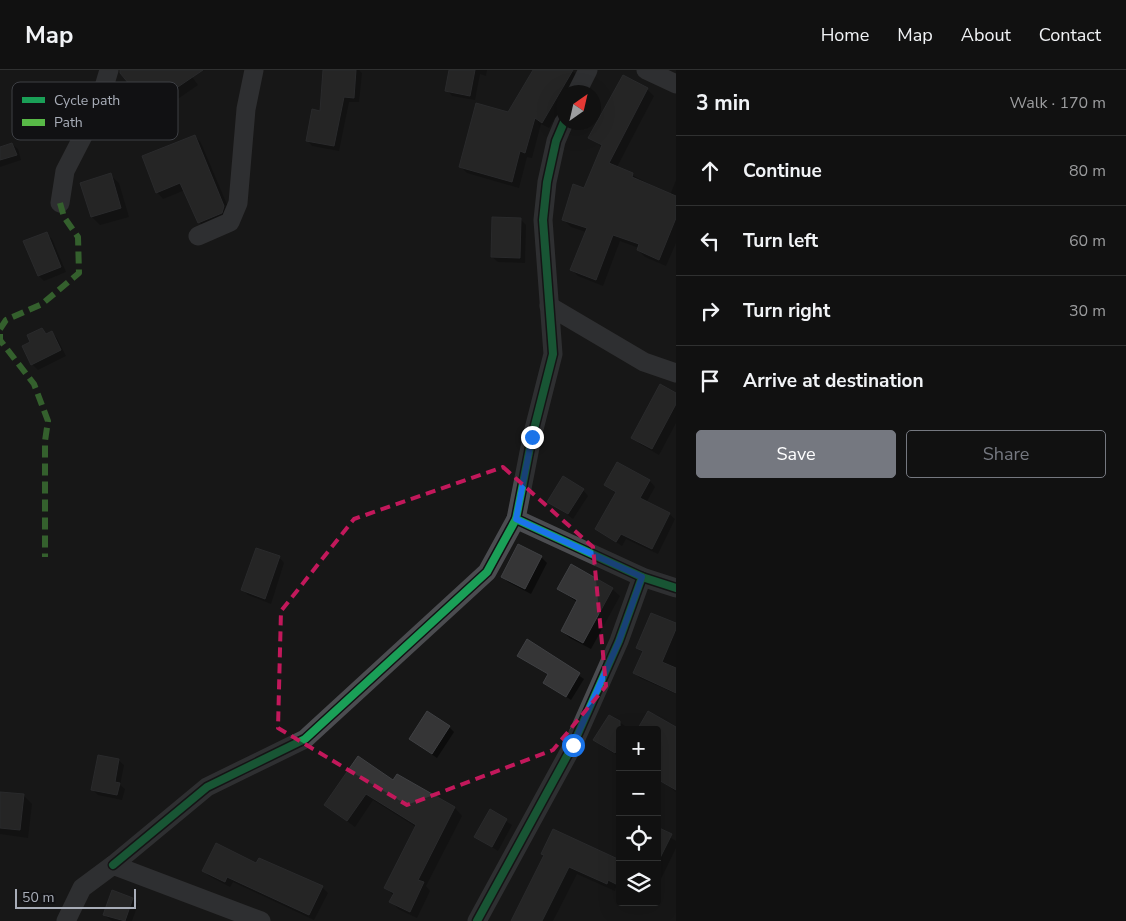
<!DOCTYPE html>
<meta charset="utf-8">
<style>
:root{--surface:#111;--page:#1a1a1a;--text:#f1f3f6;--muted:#9c9d9f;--line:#303131;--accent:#757880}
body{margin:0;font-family:"Nunito Sans",sans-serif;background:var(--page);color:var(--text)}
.controls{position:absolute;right:15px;bottom:15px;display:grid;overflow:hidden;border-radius:5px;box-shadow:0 5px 20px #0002}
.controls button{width:45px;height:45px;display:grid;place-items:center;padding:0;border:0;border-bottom:1px solid var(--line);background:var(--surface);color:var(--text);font:25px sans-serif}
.compass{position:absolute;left:556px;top:15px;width:45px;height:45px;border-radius:50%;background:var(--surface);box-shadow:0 5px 20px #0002;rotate:34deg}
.scale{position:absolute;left:15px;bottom:12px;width:121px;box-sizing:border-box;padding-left:5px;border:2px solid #a8adb8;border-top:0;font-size:14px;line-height:18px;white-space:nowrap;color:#a8adb8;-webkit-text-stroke:4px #111113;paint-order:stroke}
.stop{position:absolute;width:15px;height:15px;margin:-11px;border:4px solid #1a73e8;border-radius:50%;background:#fff}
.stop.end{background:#1a73e8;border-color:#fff;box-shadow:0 1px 5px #0008}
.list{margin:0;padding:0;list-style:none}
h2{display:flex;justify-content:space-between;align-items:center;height:65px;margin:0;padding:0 20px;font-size:21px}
h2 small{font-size:16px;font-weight:400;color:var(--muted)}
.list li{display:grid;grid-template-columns:32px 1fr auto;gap:15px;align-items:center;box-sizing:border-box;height:70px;padding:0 20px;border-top:1px solid var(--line)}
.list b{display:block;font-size:19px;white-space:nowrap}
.list em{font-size:16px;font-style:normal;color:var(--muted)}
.actions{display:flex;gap:10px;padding:15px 20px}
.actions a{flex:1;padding:11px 0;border:1px solid var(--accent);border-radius:5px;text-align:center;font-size:18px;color:var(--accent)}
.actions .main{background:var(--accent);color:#fff}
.icon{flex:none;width:28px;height:28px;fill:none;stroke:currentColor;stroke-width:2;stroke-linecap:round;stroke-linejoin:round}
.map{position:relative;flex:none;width:676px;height:851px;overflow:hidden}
header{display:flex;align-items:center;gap:30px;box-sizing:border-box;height:70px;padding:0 25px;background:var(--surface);border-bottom:1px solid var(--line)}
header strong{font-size:24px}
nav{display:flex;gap:28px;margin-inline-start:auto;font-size:18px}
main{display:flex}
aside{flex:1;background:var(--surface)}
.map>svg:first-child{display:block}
.shadow{fill:#0007}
.building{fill:#353536;stroke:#3f4043}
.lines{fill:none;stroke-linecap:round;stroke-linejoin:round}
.minor{stroke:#4b4c50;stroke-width:19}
.quiet{stroke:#58b947;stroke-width:6;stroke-dasharray:12 6;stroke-linecap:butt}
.cycleway-casing{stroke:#111113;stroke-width:11}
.cycleway{stroke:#1a9f57;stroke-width:8}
.route{stroke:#1a73e8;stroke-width:6}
.marked{fill:none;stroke:#c2185b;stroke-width:4;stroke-dasharray:10 6;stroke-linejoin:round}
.key{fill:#111113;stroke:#3e4045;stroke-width:1}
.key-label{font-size:14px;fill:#a8adb8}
</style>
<header>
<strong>Map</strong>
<nav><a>Home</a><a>Map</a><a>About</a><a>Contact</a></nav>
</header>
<main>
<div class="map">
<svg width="676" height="851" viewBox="0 0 676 851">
<rect width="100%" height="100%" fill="#171717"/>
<g class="shadow">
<path d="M 126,0 L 187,0 L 198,15 L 166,37 L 176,49 L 167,56 L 121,4 Z"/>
<path d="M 324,0 L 359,0 L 362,3 L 359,32 L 349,32 L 339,81 L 312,76 L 307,70 L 322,43 Z"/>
<path d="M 451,0 L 487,0 L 486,6 L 480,4 L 475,30 L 452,26 L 447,20 Z"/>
<path d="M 534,0 L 571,0 L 579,7 L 570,22 L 564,22 L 564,34 L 549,58 L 541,54 L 532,88 L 527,87 L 519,118 L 467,103 L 460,96 L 509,44 Z"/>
<path d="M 647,19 L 654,26 L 617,97 L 670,125 L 676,110 L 676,173 L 666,196 L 645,187 L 638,180 L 639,178 L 620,171 L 603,216 L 578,206 L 571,199 L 586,162 L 571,157 L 564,150 L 585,119 L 602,77 L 590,67 Z"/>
<path d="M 195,66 L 201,73 L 231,144 L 206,159 L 199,152 L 185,120 L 163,129 L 157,122 Z"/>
<path d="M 12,74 L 18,79 L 21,90 L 0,97 L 0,78 Z"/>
<path d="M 110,105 L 119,113 L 129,147 L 100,155 L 92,147 Z"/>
<path d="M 520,149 L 526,155 L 525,193 L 498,192 L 492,187 Z"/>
<path d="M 46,163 L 52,169 L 66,202 L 44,211 L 39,206 L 25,172 Z"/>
<path d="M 42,259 L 48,265 L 52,263 L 57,268 L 66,286 L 38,300 L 32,294 L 32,273 Z"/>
<path d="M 676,325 L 676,353 L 659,385 L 640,374 L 633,367 Z"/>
<path d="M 617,394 L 650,411 L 655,417 L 646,433 L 669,444 L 675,449 L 658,484 L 626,469 L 622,476 L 597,459 L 617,424 L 606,415 Z"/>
<path d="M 583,420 L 588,426 L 573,449 L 549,431 Z"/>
<path d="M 279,487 L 284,493 L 271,534 L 248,525 L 243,520 Z"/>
<path d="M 541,487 L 547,493 L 531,524 L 508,512 L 503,507 Z"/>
<path d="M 558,519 L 612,519 L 620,526 L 591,579 L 570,568 L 562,561 L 577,532 Z"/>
<path d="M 676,555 L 676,624 L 640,608 L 635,603 L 643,583 L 637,577 Z"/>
<path d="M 527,571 L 584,609 L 571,630 L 545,612 L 549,605 L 519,586 Z"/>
<path d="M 610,646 L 631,660 L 620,660 L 620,687 L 603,677 L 595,670 Z"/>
<path d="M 449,657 L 454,662 L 437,688 L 410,669 Z"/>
<path d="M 676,658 L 676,722 L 661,710 Z"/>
<path d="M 118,690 L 124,695 L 120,715 L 125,719 L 122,730 L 98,725 L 92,719 Z"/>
<path d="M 398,706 L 455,738 L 462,746 L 426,816 L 430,821 L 417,848 L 398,839 L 391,831 L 394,826 L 386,818 L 416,757 L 373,730 L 355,757 L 325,735 L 394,712 Z"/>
<path d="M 0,723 L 24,726 L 32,734 L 28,768 L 0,764 Z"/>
<path d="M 490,741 L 512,755 L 498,781 L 476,767 Z"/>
<path d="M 657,759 L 676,771 L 676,778 L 657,817 Z"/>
<path d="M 543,784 L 620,791 L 620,819 L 616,817 L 615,821 L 577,804 L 553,851 L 513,851 L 545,786 Z"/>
<path d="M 257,795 L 322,817 L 328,823 L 314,850 L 233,812 L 230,817 L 209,806 L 203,800 Z"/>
<path d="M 133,829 L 138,834 L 132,851 L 112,851 L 104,845 Z"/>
</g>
<g class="building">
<path d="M 120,0 L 203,0 L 160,29 L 170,41 L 159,50 L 120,3 Z"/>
<path d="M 323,0 L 356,0 L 354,28 L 344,27 L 334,76 L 306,71 L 312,39 L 320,41 Z"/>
<path d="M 449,0 L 475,0 L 470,26 L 445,21 Z"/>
<path d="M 533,0 L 573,0 L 542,53 L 535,48 L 525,83 L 520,81 L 512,112 L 459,97 L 476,33 L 508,42 Z"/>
<path d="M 623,5 L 648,18 L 609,93 L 633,103 L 632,107 L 676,126 L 676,148 L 659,190 L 637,180 L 639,174 L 613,165 L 596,210 L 570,200 L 587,158 L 562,150 L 573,114 L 584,118 L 602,75 L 588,68 Z"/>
<path d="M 195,65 L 224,136 L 222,143 L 198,153 L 180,113 L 156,123 L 142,86 Z"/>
<path d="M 12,73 L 17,85 L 0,90 L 0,77 Z"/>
<path d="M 111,103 L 121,138 L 91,147 L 80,113 Z"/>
<path d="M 492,147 L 521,148 L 520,188 L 491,187 Z"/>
<path d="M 47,162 L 61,197 L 38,206 L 23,171 Z"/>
<path d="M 42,258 L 46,264 L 52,261 L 61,280 L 31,295 L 22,276 L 30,272 L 27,265 Z"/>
<path d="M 660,314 L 676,323 L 676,334 L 652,379 L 631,368 Z"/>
<path d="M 617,392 L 650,410 L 640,428 L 670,443 L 652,479 L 621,464 L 616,472 L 595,459 L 616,422 L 604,415 Z"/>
<path d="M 563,406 L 584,419 L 568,444 L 547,432 Z"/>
<path d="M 518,474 L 542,486 L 525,519 L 501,507 Z"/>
<path d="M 256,478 L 280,486 L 265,529 L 241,520 Z"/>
<path d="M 571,494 L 613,518 L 583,573 L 561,561 L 577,530 L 557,519 Z"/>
<path d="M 651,543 L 676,553 L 676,559 L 662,592 L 676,598 L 676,623 L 633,603 L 643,581 L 636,578 Z"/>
<path d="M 527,569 L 580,603 L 566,627 L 543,613 L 548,604 L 517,586 Z"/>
<path d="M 427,641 L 450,656 L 432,684 L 409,669 Z"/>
<path d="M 648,641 L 676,657 L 676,720 L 657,709 L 657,660 L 637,660 Z"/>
<path d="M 609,645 L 620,651 L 620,675 L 615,683 L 593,670 Z"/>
<path d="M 98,685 L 119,689 L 115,712 L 120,713 L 117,725 L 91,720 Z"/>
<path d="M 358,686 L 393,710 L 397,704 L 455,737 L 418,810 L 424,812 L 410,842 L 389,832 L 394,823 L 384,818 L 416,755 L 366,724 L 347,751 L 324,735 Z"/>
<path d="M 0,722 L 24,724 L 20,760 L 0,758 Z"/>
<path d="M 490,739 L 507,749 L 492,777 L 474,767 Z"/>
<path d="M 657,757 L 672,764 L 657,794 Z"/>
<path d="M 553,759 L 620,790 L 620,816 L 608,810 L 607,814 L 569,797 L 542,851 L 511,851 L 544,785 L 541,784 Z"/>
<path d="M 216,773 L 256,793 L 259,788 L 323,816 L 309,845 L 227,807 L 225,812 L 202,801 Z"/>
<path d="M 112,820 L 133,828 L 125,851 L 103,845 Z"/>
</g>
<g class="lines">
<g class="minor">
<path d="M 646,0 L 676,14"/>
<path d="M 577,22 L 588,0"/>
<path d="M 564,52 L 556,71 L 547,112 L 543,150 L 553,284 L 532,367 L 516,449 L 642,507 L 676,518"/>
<path d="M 60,133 L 65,101 L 98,37 L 109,0"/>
<path d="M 198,166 L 230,152 L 238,133 L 246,39 L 254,0"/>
<path d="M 549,236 L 644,292 L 676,303"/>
<path d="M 113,795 L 207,717 L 305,669 L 487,502 L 516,449"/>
<path d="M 66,851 L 82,818 L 113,795 L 261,851"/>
<path d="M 477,851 L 573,675 L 619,571 L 642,507"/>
</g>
<g class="quiet">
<path d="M 0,259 L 6,250 L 42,234 L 79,203 L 78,167 L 64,147 L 60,133"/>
<path d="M 0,264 L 0,270 L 34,314 L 48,351 L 45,371 L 45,487"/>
</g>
<defs>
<g id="cycleway">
<path d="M 564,52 L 556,71 L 547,112 L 543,150 L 553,284 L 532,367 L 516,449 L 642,507 L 676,518"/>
<path d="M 113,795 L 207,717 L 305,669 L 487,502 L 516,449"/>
<path d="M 477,851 L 573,675 L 619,571 L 642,507"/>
</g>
</defs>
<use href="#cycleway" class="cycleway-casing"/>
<use href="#cycleway" class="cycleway"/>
</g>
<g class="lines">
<path class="route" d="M 532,367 L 516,449 L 642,507 L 619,571 L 573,675"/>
</g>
<path d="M0 0H676V851H0ZM 503,397 L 593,477 L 606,616 L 553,680 L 407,735 L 278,658 L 281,541 L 354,449 Z" fill="#171717" fill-opacity=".55" fill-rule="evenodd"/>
<path class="marked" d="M 503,397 L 593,477 L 606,616 L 553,680 L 407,735 L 278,658 L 281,541 L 354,449 Z"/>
<rect x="12" y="12" width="166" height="58" rx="8" class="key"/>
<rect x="22" y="27" width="23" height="6" fill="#1a9f57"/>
<rect x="22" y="49" width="23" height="7" fill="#58b947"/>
<g class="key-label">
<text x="54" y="35">Cycle path</text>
<text x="54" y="57">Path</text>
</g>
</svg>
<div class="controls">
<button>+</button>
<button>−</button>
<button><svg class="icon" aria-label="locate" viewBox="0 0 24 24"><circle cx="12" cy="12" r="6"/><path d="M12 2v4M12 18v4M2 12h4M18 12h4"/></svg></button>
<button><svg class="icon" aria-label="layers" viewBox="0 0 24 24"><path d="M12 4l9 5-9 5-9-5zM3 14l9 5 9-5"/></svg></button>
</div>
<svg class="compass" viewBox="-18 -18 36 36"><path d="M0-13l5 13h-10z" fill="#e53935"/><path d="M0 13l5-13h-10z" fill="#9c9d9f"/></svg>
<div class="scale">50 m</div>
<div class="stop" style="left:573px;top:675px"></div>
<div class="stop end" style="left:532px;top:367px"></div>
</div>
<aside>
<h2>3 min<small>Walk · 170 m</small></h2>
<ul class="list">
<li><svg class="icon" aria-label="ahead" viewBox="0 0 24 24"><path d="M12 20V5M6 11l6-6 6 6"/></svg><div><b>Continue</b></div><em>80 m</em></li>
<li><svg class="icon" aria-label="left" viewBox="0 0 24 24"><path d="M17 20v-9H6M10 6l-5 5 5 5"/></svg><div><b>Turn left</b></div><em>60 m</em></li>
<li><svg class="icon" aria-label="right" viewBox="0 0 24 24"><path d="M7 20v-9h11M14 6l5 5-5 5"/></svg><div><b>Turn right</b></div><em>30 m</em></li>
<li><svg class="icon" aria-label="arrive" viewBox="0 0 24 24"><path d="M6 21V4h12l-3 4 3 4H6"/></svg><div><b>Arrive at destination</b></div></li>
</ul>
<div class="actions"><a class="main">Save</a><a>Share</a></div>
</aside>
</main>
